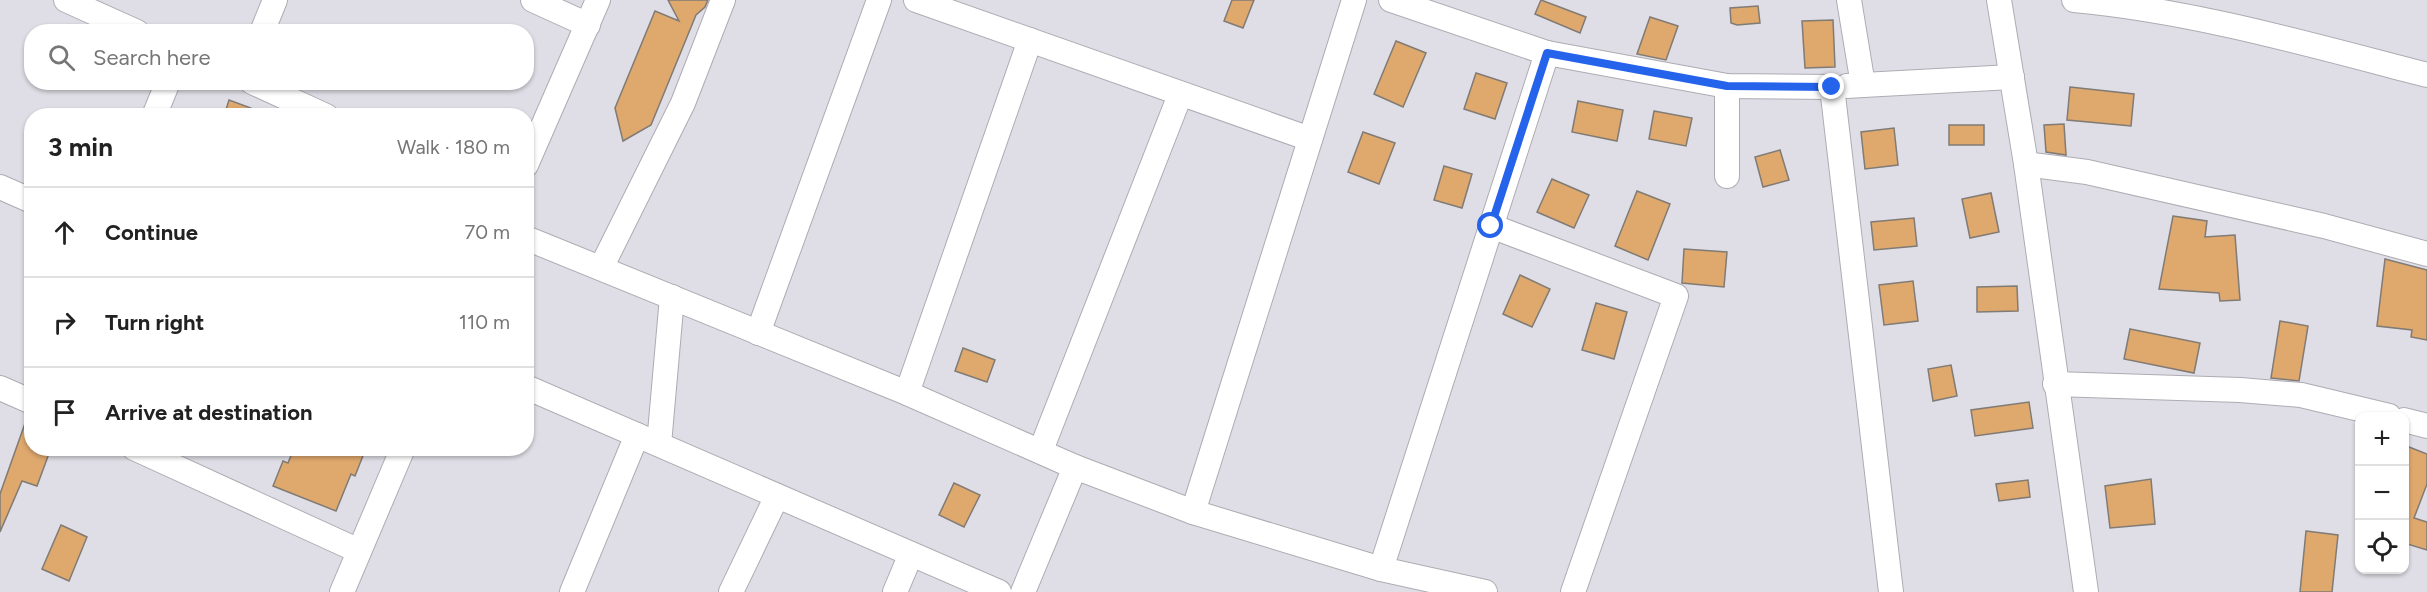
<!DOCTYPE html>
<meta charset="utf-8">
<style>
:root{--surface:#fff;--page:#f2f2f2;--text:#222;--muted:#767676;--line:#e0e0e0}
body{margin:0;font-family:Figtree,sans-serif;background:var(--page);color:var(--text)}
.controls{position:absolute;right:18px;bottom:18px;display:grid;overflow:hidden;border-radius:12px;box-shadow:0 2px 4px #0004}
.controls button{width:54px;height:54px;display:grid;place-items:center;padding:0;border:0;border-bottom:2px solid var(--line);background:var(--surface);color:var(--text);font:30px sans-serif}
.stop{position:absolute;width:18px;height:18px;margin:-14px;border:4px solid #2563eb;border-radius:50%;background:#fff}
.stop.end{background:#2563eb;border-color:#fff;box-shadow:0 2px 6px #0008}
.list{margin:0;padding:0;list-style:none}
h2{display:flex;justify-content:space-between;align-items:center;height:78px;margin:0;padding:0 24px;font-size:26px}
h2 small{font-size:20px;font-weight:400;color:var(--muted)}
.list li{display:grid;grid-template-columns:39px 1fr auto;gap:18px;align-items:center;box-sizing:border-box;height:90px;padding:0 24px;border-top:2px solid var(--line)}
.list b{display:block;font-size:22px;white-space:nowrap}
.list em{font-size:20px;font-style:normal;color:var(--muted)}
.icon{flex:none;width:33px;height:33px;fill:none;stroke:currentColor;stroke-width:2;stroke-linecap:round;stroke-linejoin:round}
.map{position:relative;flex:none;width:2427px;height:592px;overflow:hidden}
.search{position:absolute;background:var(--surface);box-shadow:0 2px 4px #0004;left:24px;top:24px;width:510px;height:66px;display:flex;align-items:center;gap:15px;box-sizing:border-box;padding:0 21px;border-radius:24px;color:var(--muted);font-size:22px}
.panel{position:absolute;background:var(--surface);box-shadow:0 2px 4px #0004;left:24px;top:108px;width:510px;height:348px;border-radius:24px}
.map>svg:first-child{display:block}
.building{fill:#dfa86d;stroke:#807b75;stroke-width:1.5}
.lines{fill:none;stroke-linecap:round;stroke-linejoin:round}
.minor-casing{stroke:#aeacb3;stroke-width:26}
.minor{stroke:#fff;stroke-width:24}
.route{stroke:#2563eb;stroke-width:8}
</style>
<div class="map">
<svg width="2427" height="592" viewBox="0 0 2427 592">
<rect width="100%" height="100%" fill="#dfdde5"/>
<g class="building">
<path d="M 668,0 L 708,0 L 705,7 L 696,15 L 651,125 L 623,141 L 615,108 L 655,11 L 679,21 Z"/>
<path d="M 1232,0 L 1254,0 L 1243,28 L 1224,21 Z"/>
<path d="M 1541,0 L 1586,17 L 1580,33 L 1535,14 Z"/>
<path d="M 1758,6 L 1760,23 L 1737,25 L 1731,23 L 1730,8 Z"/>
<path d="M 1650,17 L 1678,26 L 1666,60 L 1637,54 Z"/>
<path d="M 1833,20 L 1835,67 L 1805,68 L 1802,21 Z"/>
<path d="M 1396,41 L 1426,53 L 1403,107 L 1374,94 Z"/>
<path d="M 1476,73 L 1507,83 L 1495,119 L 1464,109 Z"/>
<path d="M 2070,87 L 2134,94 L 2131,126 L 2067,120 Z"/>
<path d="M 229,100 L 267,114 L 267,116 L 224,116 Z"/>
<path d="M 1578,101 L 1623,110 L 1617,141 L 1572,132 Z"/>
<path d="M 1654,111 L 1692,118 L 1686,146 L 1649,139 Z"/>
<path d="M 2064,124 L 2066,155 L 2046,152 L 2044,125 Z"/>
<rect x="1949" y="125" width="35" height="20"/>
<path d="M 1894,128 L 1898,165 L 1865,169 L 1861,132 Z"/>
<path d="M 1363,132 L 1395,143 L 1379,184 L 1348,172 Z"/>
<path d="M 1780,150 L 1789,180 L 1763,187 L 1755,157 Z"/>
<path d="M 1444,166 L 1472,174 L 1462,208 L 1434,200 Z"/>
<path d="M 1552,179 L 1589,195 L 1574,228 L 1537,212 Z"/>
<path d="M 1637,191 L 1670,204 L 1648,260 L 1615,246 Z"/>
<path d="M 1991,193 L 1999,232 L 1970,238 L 1962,199 Z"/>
<path d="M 2173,216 L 2207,221 L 2205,237 L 2235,235 L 2240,300 L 2220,301 L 2219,293 L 2159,289 Z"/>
<path d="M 1914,218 L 1917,246 L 1874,250 L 1871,222 Z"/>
<path d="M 1684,249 L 1727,252 L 1724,287 L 1682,283 Z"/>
<path d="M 2385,259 L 2427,270 L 2427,340 L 2411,337 L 2412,330 L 2377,326 Z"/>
<path d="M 1520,275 L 1550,289 L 1532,327 L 1503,314 Z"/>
<path d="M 1913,281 L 1918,321 L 1884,325 L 1879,285 Z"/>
<path d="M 2017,286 L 2018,311 L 1977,312 L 1977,287 Z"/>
<path d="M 1596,303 L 1627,312 L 1614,359 L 1582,350 Z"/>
<path d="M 2280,321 L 2308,326 L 2299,381 L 2271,378 Z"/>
<path d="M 2130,329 L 2200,343 L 2194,373 L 2124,359 Z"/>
<path d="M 963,348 L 995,360 L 987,382 L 955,371 Z"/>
<path d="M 1951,365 L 1957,396 L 1933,401 L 1928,369 Z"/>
<path d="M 2029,402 L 2033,428 L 1975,436 L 1971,410 Z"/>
<path d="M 28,415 L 32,416 L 32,448 L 51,448 L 37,486 L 22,481 L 0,532 L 0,494 Z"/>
<path d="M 2409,447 L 2427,454 L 2427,484 L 2414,518 L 2427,522 L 2427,550 L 2404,543 L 2404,457 Z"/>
<path d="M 294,448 L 366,448 L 355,476 L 351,474 L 336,511 L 273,486 L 283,461 L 288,463 Z"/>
<path d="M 2151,479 L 2155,524 L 2110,528 L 2105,486 Z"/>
<path d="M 2028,480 L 2030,497 L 1999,501 L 1996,484 Z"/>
<path d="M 954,483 L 980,495 L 964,527 L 939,515 Z"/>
<path d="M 61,525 L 87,537 L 69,581 L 42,569 Z"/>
<path d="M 2306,531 L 2338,535 L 2332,592 L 2300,592 Z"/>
</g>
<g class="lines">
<defs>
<g id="minor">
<path d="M 66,0 L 137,32"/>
<path d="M 533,0 L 588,25"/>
<path d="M 916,0 L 1310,139"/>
<path d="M 1391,0 L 1547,53 L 1727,86 L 1832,87 L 1891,592"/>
<path d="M 1999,0 L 2026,164 L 2086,592"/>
<path d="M 2074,0 C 2194,11 2311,45 2427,75"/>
<path d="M 262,32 L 275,0"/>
<path d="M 252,82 L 326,116"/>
<path d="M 1863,85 L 2012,77"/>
<path d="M 1727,86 L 1727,176"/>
<path d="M 1847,86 L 1863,85 L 1849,0"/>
<path d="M 154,116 L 168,82"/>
<path d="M 2026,164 L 2087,172 L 2324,226 L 2427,254"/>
<path d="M 526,165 L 598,0"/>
<path d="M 0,187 L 32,201"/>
<path d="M 1491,226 L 1676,296 L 1573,592"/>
<path d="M 526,238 L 907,393 L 1075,467 L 1193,512 L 1354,0"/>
<path d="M 601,268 L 683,103 L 723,0"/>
<path d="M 758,333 L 879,0"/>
<path d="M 2055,384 L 2240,390 L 2301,395 L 2389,416"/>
<path d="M 526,387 L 999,592"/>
<path d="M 0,388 L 32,402"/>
<path d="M 907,393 L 1030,40"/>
<path d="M 2404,420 L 2427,426"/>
<path d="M 659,444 L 672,297"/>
<path d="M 134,448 L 359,551"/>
<path d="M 1041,450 L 1180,95"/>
<path d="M 1193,512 L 1381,569"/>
<path d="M 342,592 L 403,448"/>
<path d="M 572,592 L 637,435"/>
<path d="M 731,592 L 777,496"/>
<path d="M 895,592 L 911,554"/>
<path d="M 1023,592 L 1075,467"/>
<path d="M 1485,592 L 1381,569 L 1547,53"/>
</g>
</defs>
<use href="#minor" class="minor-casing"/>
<use href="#minor" class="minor"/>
</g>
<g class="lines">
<path class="route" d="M 1491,226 L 1547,53 L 1727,86 L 1832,87"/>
</g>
</svg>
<div class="controls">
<button>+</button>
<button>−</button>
<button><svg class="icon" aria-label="locate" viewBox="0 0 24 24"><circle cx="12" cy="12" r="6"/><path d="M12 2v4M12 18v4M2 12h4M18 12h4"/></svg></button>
</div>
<div class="stop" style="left:1491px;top:226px"></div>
<div class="stop end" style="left:1832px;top:87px"></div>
<div class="search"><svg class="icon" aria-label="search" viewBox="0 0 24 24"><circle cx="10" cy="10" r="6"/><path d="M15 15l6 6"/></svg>Search here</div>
<section class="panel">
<h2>3 min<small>Walk · 180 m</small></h2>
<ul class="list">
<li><svg class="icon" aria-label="ahead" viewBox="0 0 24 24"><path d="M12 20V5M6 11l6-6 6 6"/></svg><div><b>Continue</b></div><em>70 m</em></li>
<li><svg class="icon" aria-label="right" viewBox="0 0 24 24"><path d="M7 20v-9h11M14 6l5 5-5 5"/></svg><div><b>Turn right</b></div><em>110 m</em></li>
<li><svg class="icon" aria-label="arrive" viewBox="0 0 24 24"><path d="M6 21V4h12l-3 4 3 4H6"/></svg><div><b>Arrive at destination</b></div></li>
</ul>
</section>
</div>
